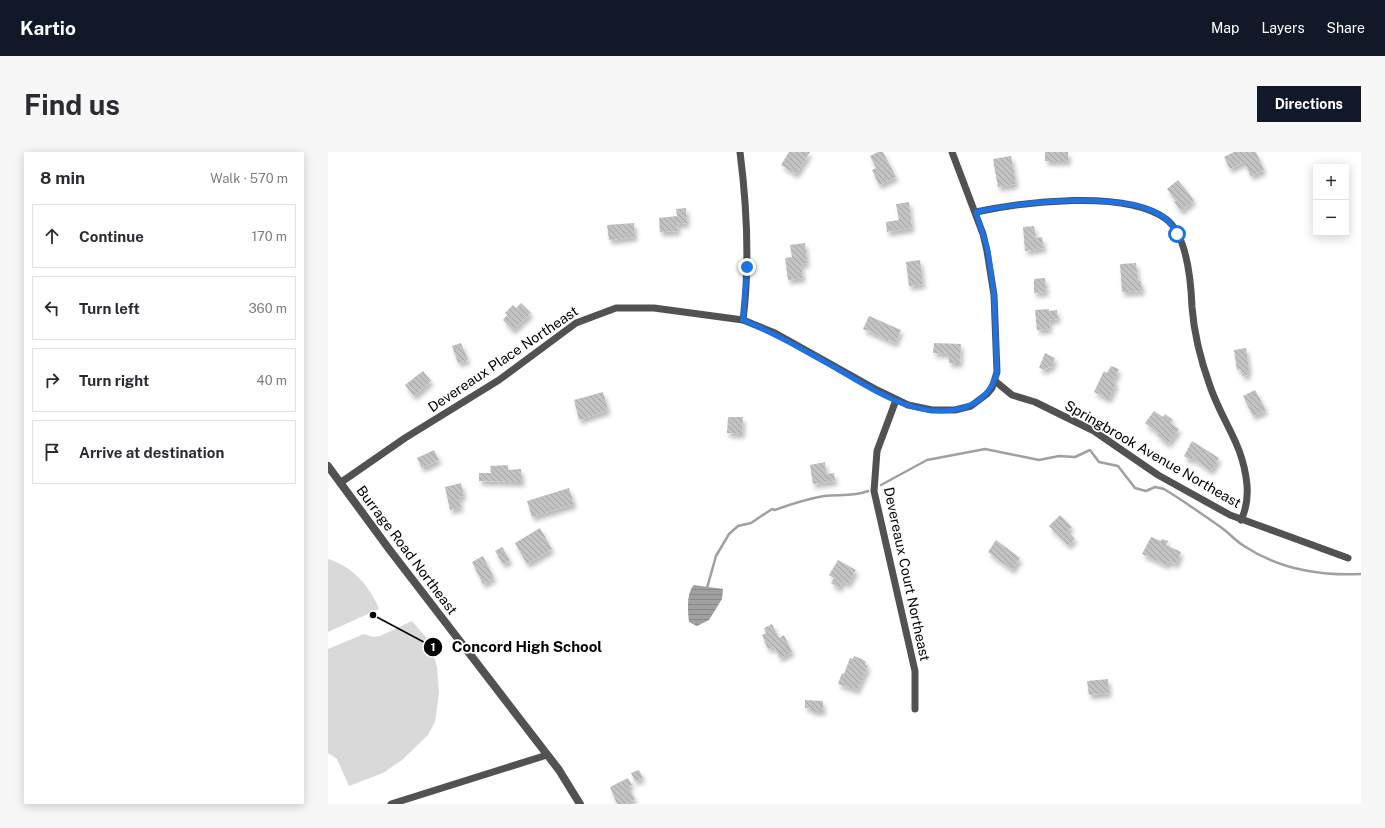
<!DOCTYPE html>
<meta charset="utf-8">
<style>
:root{--surface:#fff;--page:#f7f7f7;--text:#2b2b33;--muted:#7c7c81;--line:#e1e1e2;--accent:#111827}
body{margin:0;font-family:"Public Sans",sans-serif;background:var(--page);color:var(--text)}
.controls{position:absolute;right:12px;top:12px;display:grid;overflow:hidden;border-radius:0px;box-shadow:0 2px 10px #0003}
.controls button{width:36px;height:36px;display:grid;place-items:center;padding:0;border:0;border-bottom:1px solid var(--line);background:var(--surface);color:var(--text);font:20px sans-serif}
.stop{position:absolute;width:12px;height:12px;margin:-9px;border:3px solid #1a73e8;border-radius:50%;background:#fff}
.stop.end{background:#1a73e8;border-color:#fff;box-shadow:0 1px 4px #0008}
.list{margin:0;padding:0;list-style:none}
h2{display:flex;justify-content:space-between;align-items:center;height:52px;margin:0;padding:0 16px;font-size:17px}
h2 small{font-size:13px;font-weight:400;color:var(--muted)}
.list li{display:grid;grid-template-columns:26px 1fr auto;gap:12px;align-items:center;box-sizing:border-box;height:64px;margin:0 8px 8px;padding:0 8px;border:1px solid var(--line);border-radius:0px}
.list b{display:block;font-size:15px;white-space:nowrap}
.list em{font-size:13px;font-style:normal;color:var(--muted)}
.icon{flex:none;width:22px;height:22px;fill:none;stroke:currentColor;stroke-width:2;stroke-linecap:round;stroke-linejoin:round}
.map{position:relative;flex:none;width:1033px;height:652px;overflow:hidden;border-radius:0px}
header{display:flex;align-items:center;gap:24px;box-sizing:border-box;height:56px;padding:0 20px;background:var(--accent);color:#fff}
header strong{font-size:19px}
nav{display:flex;gap:22px;margin-inline-start:auto;font-size:14px}
.intro{display:flex;align-items:center;justify-content:space-between;box-sizing:border-box;height:96px;padding:0 24px}
h1{margin:0;font-size:28px}
.button{padding:10px 18px;border-radius:0px;background:var(--accent);color:#fff;font-size:14px;font-weight:700}
main{display:flex;gap:24px;padding:0 24px}
aside{flex:1;background:var(--surface);border-radius:0px;box-shadow:0 2px 10px #0003}
.map>svg:first-child{display:block}
.grass{fill:#d9d9d9}
.water{fill:url(#water-rules)}
.lines{fill:none;stroke-linecap:round;stroke-linejoin:round}
.stream{stroke:#a0a0a0;stroke-width:2.5}
.building{fill:url(#building-back-hatch);filter:url(#shadow)}
.minor{stroke:#525252;stroke-width:7}
.tertiary{stroke:#525252;stroke-width:8}
.route{stroke:#1a73e8;stroke-width:5}
.labels{text-anchor:middle;dominant-baseline:central;stroke-width:3.5;stroke-linejoin:round;paint-order:stroke}
.street-label{font-size:14px;fill:#000;stroke:#fff}
.leader{fill:none;stroke:#000;stroke-width:1.5}
.callout-dot{fill:#000;stroke:#fff;stroke-width:1.5}
.mark-label{font-size:12px;text-anchor:middle;font-weight:bold;fill:#fff}
.callout-label{font-size:15px;text-anchor:middle;font-weight:bold;fill:#000;stroke:#fff;stroke-width:3.5;stroke-linejoin:round;paint-order:stroke}
</style>
<header>
<strong>Kartio</strong>
<nav><a>Map</a><a>Layers</a><a>Share</a></nav>
</header>
<div class="intro"><h1>Find us</h1><a class="button">Directions</a></div>
<main>
<aside>
<h2>8 min<small>Walk · 570 m</small></h2>
<ul class="list">
<li><svg class="icon" aria-label="ahead" viewBox="0 0 24 24"><path d="M12 20V5M6 11l6-6 6 6"/></svg><div><b>Continue</b></div><em>170 m</em></li>
<li><svg class="icon" aria-label="left" viewBox="0 0 24 24"><path d="M17 20v-9H6M10 6l-5 5 5 5"/></svg><div><b>Turn left</b></div><em>360 m</em></li>
<li><svg class="icon" aria-label="right" viewBox="0 0 24 24"><path d="M7 20v-9h11M14 6l5 5-5 5"/></svg><div><b>Turn right</b></div><em>40 m</em></li>
<li><svg class="icon" aria-label="arrive" viewBox="0 0 24 24"><path d="M6 21V4h12l-3 4 3 4H6"/></svg><div><b>Arrive at destination</b></div></li>
</ul>
</aside>
<div class="map">
<svg width="1033" height="652" viewBox="0 0 1033 652">
<defs>
<pattern id="water-rules" width="6" height="5" patternUnits="userSpaceOnUse"><rect width="6" height="5" fill="#a0a0a0"/><path d="M0 2.5h6" fill="none" stroke="#888"/></pattern>
<pattern id="building-back-hatch" width="6" height="6" patternUnits="userSpaceOnUse"><rect width="6" height="6" fill="#c2c2c2"/><path d="M-1 5l2 2M0 0l6 6M5-1l2 2" fill="none" stroke="#a5a5a5"/></pattern>
<filter id="shadow"><feDropShadow dx="2.5" dy="4.5" stdDeviation="2" flood-color="#0004"/></filter>
</defs>
<rect width="100%" height="100%" fill="#fff"/>
<g class="grass">
<path d="M 0,407 C 25,415 41,433 51,457 L 0,480 Z"/>
<path d="M 84,469 L 102,490 L 109,515 L 111,541 L 107,570 L 100,583 L 74,608 L 55,621 L 21,634 L 9,607 L 0,601 L 0,497 L 36,482 L 45,485 L 52,484 Z"/>
</g>
<path class="water" d="M 366,433 L 395,437 L 394,447 L 381,468 L 369,474 L 361,470 C 360,459 358,441 366,433 Z"/>
<g class="lines">
<g class="stream">
<path d="M 553,333 L 599,308 L 657,297 L 711,308 L 731,304 L 747,305 L 762,298 L 771,310 L 790,314 L 807,336 L 818,339 L 827,335 L 836,337 C 856,349 875,363 894,376 C 902,382 908,389 916,394 C 951,417 991,424 1033,422"/>
<path d="M 379,436 L 388,404 L 401,382 L 410,374 L 423,371 L 444,357 L 447,358 C 463,352 479,347 496,344 C 511,342 525,345 540,339"/>
</g>
</g>
<g class="building">
<path d="M 461,0 L 482,0 L 468,22 L 453,13 Z"/>
<path d="M 550,0 L 555,0 L 568,25 L 551,33 L 544,18 L 548,16 L 542,4 Z"/>
<rect x="717" y="0" width="23" height="9"/>
<path d="M 906,0 L 928,0 L 936,18 L 923,24 L 916,10 L 902,17 L 896,5 Z"/>
<path d="M 683,4 L 688,32 L 670,35 L 665,7 Z"/>
<path d="M 850,28 L 866,48 L 853,59 L 846,50 L 848,49 L 839,37 Z"/>
<path d="M 581,50 L 584,76 L 559,80 L 558,70 L 571,68 L 568,52 Z"/>
<path d="M 358,56 L 359,71 L 349,72 L 350,79 L 332,80 L 331,66 L 349,64 L 348,57 Z"/>
<path d="M 306,71 L 307,85 L 281,88 L 279,73 Z"/>
<path d="M 706,74 L 708,86 L 714,85 L 716,96 L 697,99 L 695,75 Z"/>
<path d="M 477,91 L 479,111 L 473,112 L 475,126 L 460,128 L 457,106 L 464,105 L 462,93 Z"/>
<path d="M 592,108 L 595,132 L 581,134 L 578,110 Z"/>
<path d="M 808,111 L 810,129 L 813,129 L 814,139 L 794,140 L 792,112 Z"/>
<path d="M 717,126 L 718,140 L 706,141 L 706,127 Z"/>
<path d="M 193,151 L 203,161 L 185,178 L 175,168 L 179,163 L 177,161 L 185,153 L 188,156 Z"/>
<path d="M 721,157 L 721,159 L 729,158 L 730,167 L 721,168 L 722,177 L 709,178 L 707,158 Z"/>
<path d="M 541,164 L 573,178 L 567,191 L 535,177 Z"/>
<path d="M 133,191 L 140,208 L 130,211 L 124,194 Z"/>
<path d="M 606,191 L 633,192 L 632,211 L 621,211 L 621,202 L 605,201 Z"/>
<path d="M 918,196 L 921,218 L 920,218 L 920,223 L 914,224 L 913,217 L 909,218 L 906,198 Z"/>
<path d="M 717,201 L 727,206 L 723,216 L 720,215 L 718,218 L 711,216 Z"/>
<path d="M 783,214 L 791,217 L 785,229 L 788,231 L 781,247 L 766,240 L 776,219 L 779,221 Z"/>
<path d="M 95,219 L 103,229 L 86,244 L 77,233 Z"/>
<path d="M 927,238 L 938,258 L 925,264 L 915,244 Z"/>
<path d="M 275,240 L 280,258 L 251,268 L 246,248 Z"/>
<path d="M 826,259 L 835,265 L 837,262 L 845,268 L 842,271 L 851,277 L 840,292 L 829,283 L 830,281 L 817,271 Z"/>
<path d="M 400,265 L 415,265 L 414,282 L 399,281 Z"/>
<path d="M 864,289 L 891,306 L 883,319 L 864,306 L 862,308 L 856,304 Z"/>
<path d="M 106,298 L 111,308 L 94,316 L 89,306 Z"/>
<path d="M 497,310 L 498,322 L 506,321 L 507,329 L 485,332 L 482,313 Z"/>
<path d="M 180,313 L 180,318 L 193,317 L 194,330 L 151,329 L 151,321 L 163,321 L 162,314 Z"/>
<path d="M 133,331 L 136,344 L 131,345 L 133,355 L 122,358 L 117,335 Z"/>
<path d="M 241,336 L 246,352 L 204,365 L 199,349 Z"/>
<path d="M 732,363 L 744,375 L 739,379 L 747,387 L 740,393 L 721,374 Z"/>
<path d="M 212,376 L 224,397 L 199,412 L 187,391 Z"/>
<path d="M 823,385 L 833,389 L 834,387 L 840,389 L 838,393 L 853,400 L 848,412 L 841,409 L 839,413 L 814,402 Z"/>
<path d="M 668,388 L 692,406 L 684,418 L 660,400 Z"/>
<path d="M 174,395 L 182,408 L 175,412 L 167,399 Z"/>
<path d="M 155,404 L 166,426 L 155,432 L 144,410 Z"/>
<path d="M 510,408 L 528,418 L 520,432 L 515,429 L 511,436 L 503,431 L 506,426 L 501,423 Z"/>
<path d="M 444,472 L 451,486 L 456,483 L 464,500 L 452,506 L 446,495 L 440,497 L 434,483 L 438,481 L 436,476 Z"/>
<path d="M 526,504 L 534,507 L 538,510 L 537,513 L 540,514 L 529,538 L 510,532 L 514,521 L 516,522 L 522,506 L 525,507 Z"/>
<path d="M 780,527 L 781,541 L 761,543 L 759,529 Z"/>
<path d="M 477,548 L 495,549 L 495,559 L 483,559 L 483,556 L 477,556 Z"/>
<path d="M 311,618 L 315,626 L 307,629 L 303,621 Z"/>
<path d="M 300,626 L 304,633 L 300,635 L 307,647 L 297,652 L 289,652 L 282,635 Z"/>
</g>
<g class="lines">
<g class="minor">
<path d="M 412,0 C 419,55 422,112 415,168"/>
<path d="M 648,60 C 694,50 798,37 838,67 C 859,83 863,130 864,155 C 866,182 873,209 882,234 C 895,272 915,291 919,333 C 920,346 919,356 913,368"/>
<path d="M 667,229 L 684,243 L 707,250 L 766,279 L 830,323 L 902,363 L 1020,406"/>
<path d="M 568,248 L 549,299 L 546,339 L 587,519 L 587,557"/>
<path d="M 12,331 L 77,286 L 171,228 L 248,171 L 288,156 L 326,156 L 415,168 L 447,181 L 549,238 L 580,253 L 604,258 L 627,258 L 643,254 L 659,242 L 664,236 L 669,220 L 666,143 L 659,99 L 655,82 L 624,0"/>
<path d="M 63,652 L 219,603"/>
</g>
<path class="tertiary" d="M 0,314 L 61,397 L 231,618 L 252,652"/>
</g>
<g class="lines">
<path class="route" d="M 419,115 L 415,168 C 440,179 464,191 488,205 C 518,221 547,242 579,253 C 615,265 658,261 669,220 L 666,143 L 660,99 L 648,60 C 691,50 802,37 838,67 C 843,71 846,77 849,82"/>
</g>
<g class="labels">
<g class="street-label">
<text transform="translate(175 207) rotate(-34)">Devereaux Place Northeast</text>
<text transform="translate(825 302) rotate(30)">Springbrook Avenue Northeast</text>
<text transform="translate(79 398) rotate(53)">Burrage Road Northeast</text>
<text transform="translate(579 422) rotate(78)">Devereaux Court Northeast</text>
</g>
</g>
<path class="leader" d="M45 463L105 495"/>
<g class="callout-dot">
<circle cx="45" cy="463" r="4"/>
<circle cx="105" cy="495" r="10"/>
</g>
<g class="mark-label">
<text x="105" y="499">1</text>
</g>
<g class="callout-label">
<text x="199" y="500">Concord High School</text>
</g>
</svg>
<div class="controls">
<button>+</button>
<button>−</button>
</div>
<div class="stop" style="left:849px;top:82px"></div>
<div class="stop end" style="left:419px;top:115px"></div>
</div>
</main>
